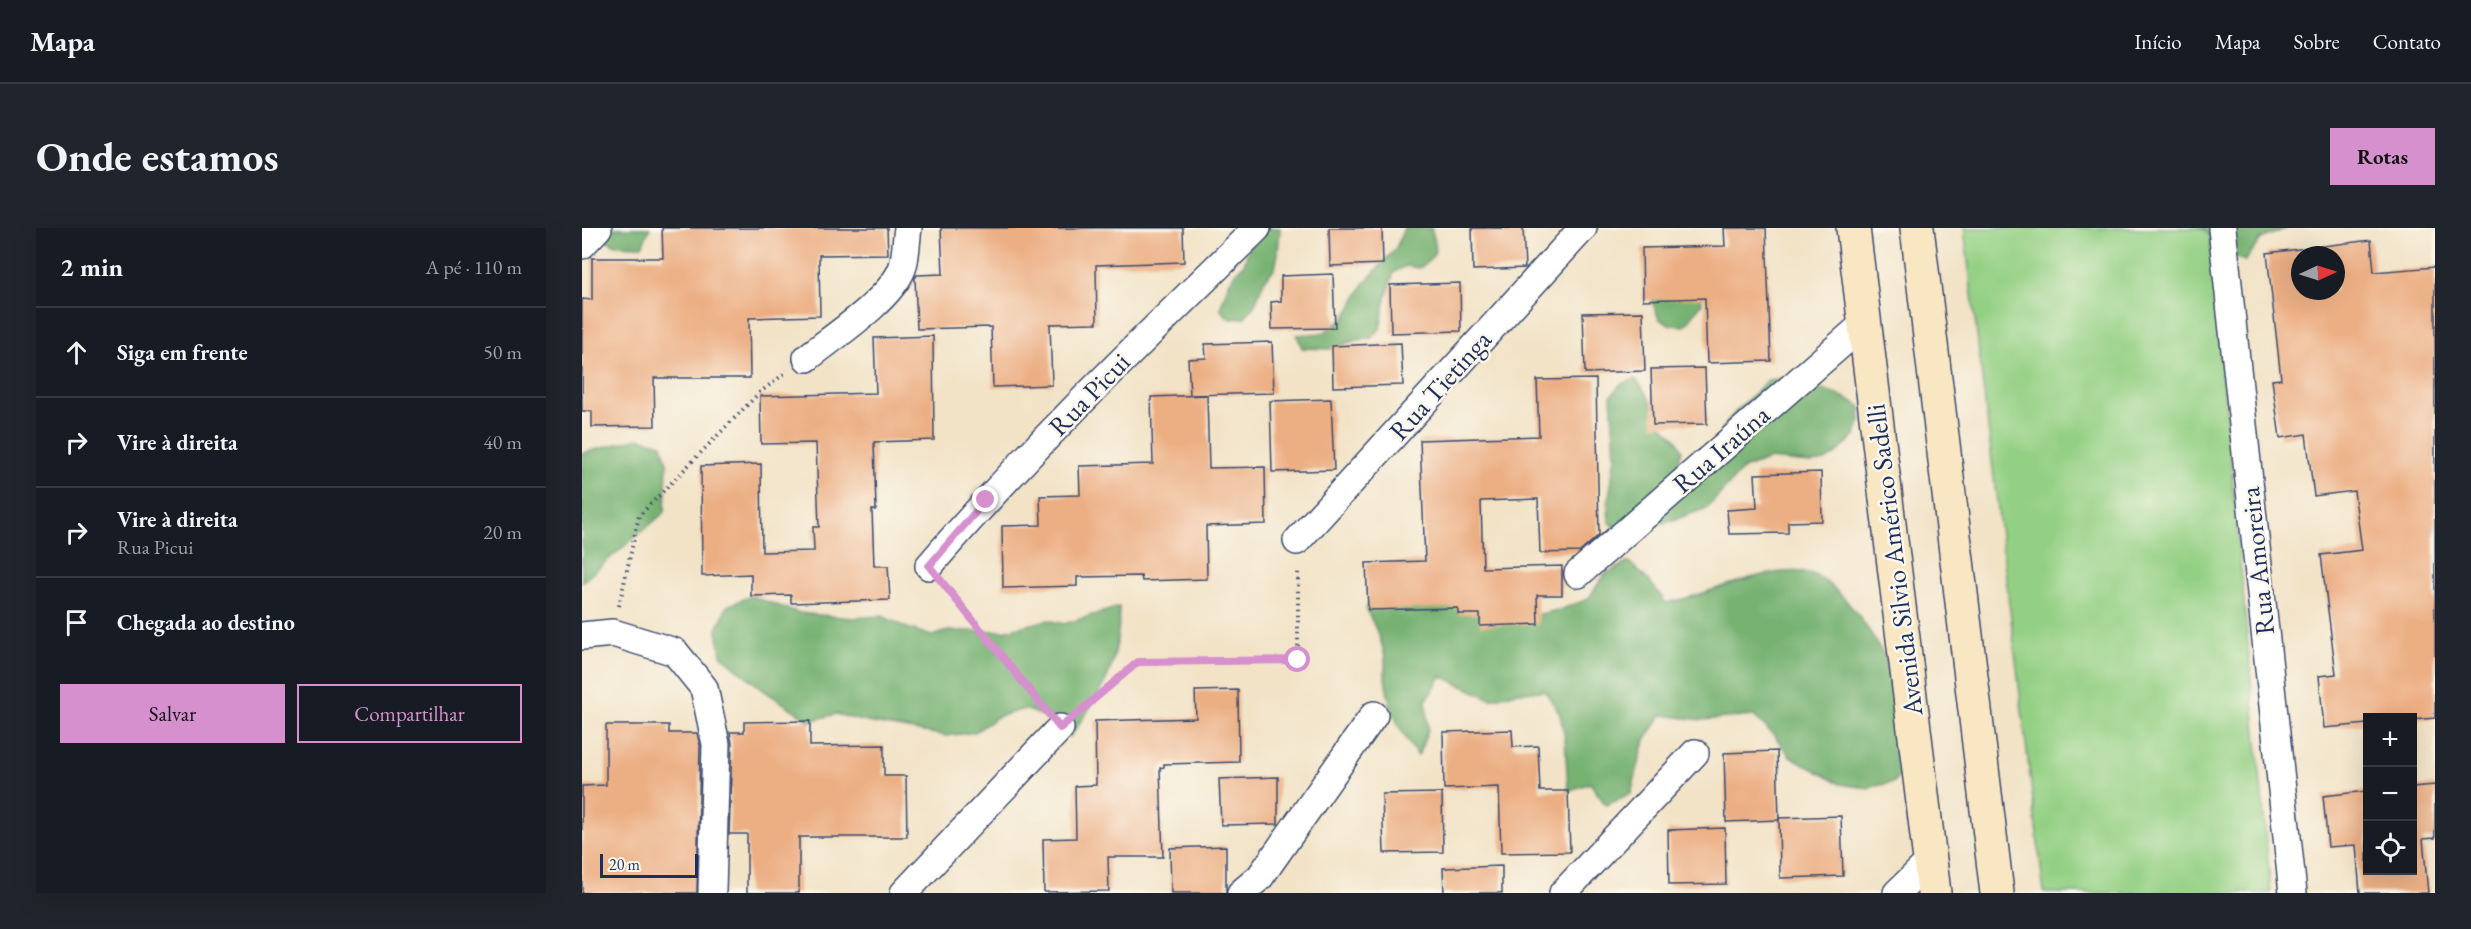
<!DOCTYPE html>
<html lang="pt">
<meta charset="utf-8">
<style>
:root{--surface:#171b24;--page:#20242c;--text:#f1f3f6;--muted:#9ea1a6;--line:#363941;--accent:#d690ce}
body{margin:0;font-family:"EB Garamond",serif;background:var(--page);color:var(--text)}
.controls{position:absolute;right:18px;bottom:18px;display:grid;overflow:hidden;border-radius:0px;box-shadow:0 6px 24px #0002}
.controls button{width:54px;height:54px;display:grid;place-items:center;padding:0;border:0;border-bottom:2px solid var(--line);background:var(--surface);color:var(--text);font:30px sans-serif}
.compass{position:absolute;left:1709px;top:18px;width:54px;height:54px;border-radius:50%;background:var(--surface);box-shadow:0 6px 24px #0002;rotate:86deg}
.scale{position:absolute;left:18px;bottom:15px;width:98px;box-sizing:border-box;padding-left:6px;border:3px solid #1b2f5e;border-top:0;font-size:16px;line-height:21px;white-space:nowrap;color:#1b2f5e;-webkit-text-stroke:4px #fbf7ec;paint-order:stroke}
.stop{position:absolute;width:18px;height:18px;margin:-14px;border:4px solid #d690ce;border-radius:50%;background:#fff}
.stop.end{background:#d690ce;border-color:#fff;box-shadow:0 2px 6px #0008}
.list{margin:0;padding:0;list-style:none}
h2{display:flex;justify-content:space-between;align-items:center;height:78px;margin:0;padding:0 24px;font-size:26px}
h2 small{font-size:20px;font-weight:400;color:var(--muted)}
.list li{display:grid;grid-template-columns:39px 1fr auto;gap:18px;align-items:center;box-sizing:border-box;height:90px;padding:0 24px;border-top:2px solid var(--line)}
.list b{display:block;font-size:22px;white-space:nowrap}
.list p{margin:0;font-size:20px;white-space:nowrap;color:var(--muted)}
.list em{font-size:20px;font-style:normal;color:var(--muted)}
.actions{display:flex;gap:12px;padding:18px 24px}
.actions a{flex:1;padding:14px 0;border:2px solid var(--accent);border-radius:0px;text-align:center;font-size:21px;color:var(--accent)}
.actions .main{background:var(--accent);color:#111}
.icon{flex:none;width:33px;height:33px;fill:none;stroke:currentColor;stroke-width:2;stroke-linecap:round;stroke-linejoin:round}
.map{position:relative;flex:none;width:1853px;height:665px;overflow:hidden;border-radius:0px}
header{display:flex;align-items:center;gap:36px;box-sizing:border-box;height:84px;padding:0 30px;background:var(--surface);border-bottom:2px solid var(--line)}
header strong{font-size:28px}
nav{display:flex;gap:33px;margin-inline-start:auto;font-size:21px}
.intro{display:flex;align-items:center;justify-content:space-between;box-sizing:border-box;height:144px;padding:0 36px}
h1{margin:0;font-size:42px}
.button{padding:15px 27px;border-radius:0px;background:var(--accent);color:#111;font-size:21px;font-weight:700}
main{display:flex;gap:36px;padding:0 36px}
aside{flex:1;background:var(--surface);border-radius:0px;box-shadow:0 6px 24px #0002}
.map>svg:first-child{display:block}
.green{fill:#94d084;stroke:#588071;stroke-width:1.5}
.forest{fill:#77b272;stroke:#497068;stroke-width:1.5}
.building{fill:#ecaf84;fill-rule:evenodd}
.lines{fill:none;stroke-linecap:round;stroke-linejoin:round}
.street-casing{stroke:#3b4a6e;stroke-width:30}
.secondary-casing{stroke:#3b4a6e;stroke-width:36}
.path{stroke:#3b4a6e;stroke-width:4;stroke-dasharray:1.5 4.5;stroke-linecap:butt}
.street{stroke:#fff;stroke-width:27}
.secondary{stroke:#f9e7c3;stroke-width:33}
.route{stroke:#d690ce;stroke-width:8}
.labels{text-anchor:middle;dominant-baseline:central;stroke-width:5;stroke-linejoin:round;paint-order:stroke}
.street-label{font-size:27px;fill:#1b2f5e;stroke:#fbf7ec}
</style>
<header>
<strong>Mapa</strong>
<nav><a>Início</a><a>Mapa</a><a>Sobre</a><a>Contato</a></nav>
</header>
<div class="intro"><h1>Onde estamos</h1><a class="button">Rotas</a></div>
<main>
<aside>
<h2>2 min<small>A pé · 110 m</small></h2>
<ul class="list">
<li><svg class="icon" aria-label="ahead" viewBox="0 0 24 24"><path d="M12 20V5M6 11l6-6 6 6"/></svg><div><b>Siga em frente</b></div><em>50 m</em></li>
<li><svg class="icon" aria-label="right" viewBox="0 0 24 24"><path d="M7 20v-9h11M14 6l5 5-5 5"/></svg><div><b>Vire à direita</b></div><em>40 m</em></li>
<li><svg class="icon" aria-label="right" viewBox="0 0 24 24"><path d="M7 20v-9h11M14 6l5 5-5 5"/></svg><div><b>Vire à direita</b><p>Rua Picui</p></div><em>20 m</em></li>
<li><svg class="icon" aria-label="arrive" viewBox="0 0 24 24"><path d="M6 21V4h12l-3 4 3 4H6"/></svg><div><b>Chegada ao destino</b></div></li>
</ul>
<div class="actions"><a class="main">Salvar</a><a>Compartilhar</a></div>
</aside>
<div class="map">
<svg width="1853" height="665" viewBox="0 0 1853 665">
<rect width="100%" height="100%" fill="#fbf7ec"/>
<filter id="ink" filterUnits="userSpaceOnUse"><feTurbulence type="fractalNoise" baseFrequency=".0167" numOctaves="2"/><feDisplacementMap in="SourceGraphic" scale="12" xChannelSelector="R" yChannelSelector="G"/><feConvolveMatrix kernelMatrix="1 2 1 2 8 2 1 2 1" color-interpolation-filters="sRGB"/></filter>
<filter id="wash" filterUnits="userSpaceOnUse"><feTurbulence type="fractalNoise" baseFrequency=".008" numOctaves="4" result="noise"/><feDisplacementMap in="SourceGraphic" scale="24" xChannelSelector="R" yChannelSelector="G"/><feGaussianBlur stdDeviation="1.35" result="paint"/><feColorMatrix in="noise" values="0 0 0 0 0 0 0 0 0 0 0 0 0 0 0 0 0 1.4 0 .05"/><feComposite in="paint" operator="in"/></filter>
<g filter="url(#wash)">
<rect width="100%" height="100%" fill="#f2e3c7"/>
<path class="green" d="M 1382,0 L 1627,0 L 1689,665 L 1462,665 Z"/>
<g class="forest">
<path d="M 0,0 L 68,0 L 60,18 L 34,17 Z"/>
<path d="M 673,0 L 698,0 L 696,26 L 693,40 L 683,51 L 672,78 L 662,90 L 648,91 L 638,81 L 646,57 L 653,45 L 662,36 Z"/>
<path d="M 822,0 L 849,0 C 856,20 856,29 837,40 L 824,38 L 812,44 L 803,73 L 798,101 L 788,111 L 774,112 L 748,121 L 720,120 L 715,107 L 741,105 L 762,91 L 782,56 L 814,20 Z"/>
<path d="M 1617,0 L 1705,0 L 1679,11 L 1663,33 L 1639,24 L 1623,2 Z"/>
<path d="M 1118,61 L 1120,75 L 1103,98 L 1089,97 L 1077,91 L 1068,68 Z"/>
<path d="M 1202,150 C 1228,158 1256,163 1279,179 L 1278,195 L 1273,207 L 1254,226 L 1243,233 L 1228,235 L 1187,231 L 1161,241 L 1125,280 L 1086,294 L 1037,304 L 1027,293 L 1026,277 L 1033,228 L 1029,168 L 1039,156 L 1053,151 C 1070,168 1070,185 1083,200 C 1093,211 1093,206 1100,222 L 1092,248 L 1136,217 L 1139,202 L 1154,183 L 1186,152 Z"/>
<path d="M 58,210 L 80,216 L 85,235 L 83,284 L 0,354 L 0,225 Z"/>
<path d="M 1047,334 L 1068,354 L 1084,375 C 1129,367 1176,339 1222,344 C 1257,348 1306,425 1314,457 C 1320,483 1322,512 1326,538 L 1312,554 L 1286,560 L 1258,556 L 1208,528 L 1192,507 L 1172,488 L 1119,492 L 1080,487 L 1063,512 L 1049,566 L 1024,577 L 1008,555 L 986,563 L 983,511 L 978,486 L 963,463 L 936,464 L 909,471 L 859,448 L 844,473 L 846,502 L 836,528 C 819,507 808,483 804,457 C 802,448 804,438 803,429 C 800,412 792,396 784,381 L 796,357 L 954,387 L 980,381 L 1006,371 L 1023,346 Z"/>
<path d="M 169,368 L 217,385 L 271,390 L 300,388 L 325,400 L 350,408 L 366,403 L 421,403 L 466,392 L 482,396 L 537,379 C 538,440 521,461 488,509 L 468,490 L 442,481 L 415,489 L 393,504 L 365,508 L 280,493 L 254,486 L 228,493 L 181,462 L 139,427 L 135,402 L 145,378 Z"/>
</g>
<g id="blocks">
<g class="building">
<path d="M 80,0 L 305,0 L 306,26 L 237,27 L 238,88 L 167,90 L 168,150 L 72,150 L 73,198 L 10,199 L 10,183 L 0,183 L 0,71 L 10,72 L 10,30 L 81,30 Z"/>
<path d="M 359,0 L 601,0 L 602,34 L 514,37 L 515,95 L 468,96 L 470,157 L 411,159 L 409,99 L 335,101 L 333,50 L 335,47 L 361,46 Z"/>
<path d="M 747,0 L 800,0 L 801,36 L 748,38 Z"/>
<path d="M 890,0 L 941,0 L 943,40 L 891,42 Z"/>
<path d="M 1142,0 L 1184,0 L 1189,133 L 1125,135 L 1123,70 L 1061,72 L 1060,20 L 1143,18 Z"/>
<path d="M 1789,12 L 1792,44 L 1853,39 L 1853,490 L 1830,492 L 1830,489 L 1785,489 L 1785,496 L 1742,500 L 1737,448 L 1754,446 L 1739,327 L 1780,322 L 1772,263 L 1732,268 L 1724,206 L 1698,210 L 1690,152 L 1699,151 L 1685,25 ZM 1718,27 L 1754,27 L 1754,63 L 1718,63 Z"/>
<path d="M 751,46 L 753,100 L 690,101 L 689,74 L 699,73 L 699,48 Z"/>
<path d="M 878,55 L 879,103 L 809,105 L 808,57 Z"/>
<path d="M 1061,84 L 1063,143 L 1003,145 L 1001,85 Z"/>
<path d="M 351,108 L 352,212 L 292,214 L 294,282 L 290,282 L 292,338 L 306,338 L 308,372 L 209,375 L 209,367 L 169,368 L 169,346 L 120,348 L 119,238 L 179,236 L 180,324 L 232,323 L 231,299 L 237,299 L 234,215 L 179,216 L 178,168 L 294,165 L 292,110 Z"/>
<path d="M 690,114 L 692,165 L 608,167 L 606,131 L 624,130 L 623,116 Z"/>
<path d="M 819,115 L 821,157 L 751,159 L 750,118 Z"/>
<path d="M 1123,140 L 1125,196 L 1071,197 L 1069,141 Z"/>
<path d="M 1014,151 L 1017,307 L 998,324 L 958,325 L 956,271 L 899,273 L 901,340 L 980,338 L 980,367 L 955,367 L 956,396 L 898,398 L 898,386 L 876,386 L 876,380 L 786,382 L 784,335 L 843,333 L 838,212 L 957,208 L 955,152 Z"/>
<path d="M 625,167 L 627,240 L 683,239 L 684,296 L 624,298 L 625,351 L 560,353 L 559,348 L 495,349 L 495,358 L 421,360 L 420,298 L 459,297 L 458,268 L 498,267 L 497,238 L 571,236 L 569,169 Z"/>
<path d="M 749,171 L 752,242 L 690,244 L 688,173 Z"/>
<path d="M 1239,244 L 1240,293 L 1206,294 L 1206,305 L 1147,306 L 1145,282 L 1175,280 L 1173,246 Z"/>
<path d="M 656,462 L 657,534 L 582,536 L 582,539 L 578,540 L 581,629 L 526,629 L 527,663 L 462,664 L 461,611 L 494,610 L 493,558 L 514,557 L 513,493 L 614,490 L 613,463 Z"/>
<path d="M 228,493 L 228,518 L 302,517 L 302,548 L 324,548 L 325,609 L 217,609 L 217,665 L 165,665 L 165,606 L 147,606 L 150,516 L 148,504 L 162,504 L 162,494 Z"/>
<path d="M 24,497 L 87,497 L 87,505 L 115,505 L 118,517 L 115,665 L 0,665 L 0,558 L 24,557 Z"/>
<path d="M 930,502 L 931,519 L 956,518 L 958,563 L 986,563 L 988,624 L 919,625 L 917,559 L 862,561 L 861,504 Z"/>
<path d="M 1195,523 L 1197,592 L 1144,594 L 1142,525 Z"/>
<path d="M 696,549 L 696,596 L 639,597 L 637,551 Z"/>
<path d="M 1853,557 L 1853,610 L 1841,611 L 1846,665 L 1778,665 L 1774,617 L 1746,619 L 1741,568 L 1785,563 L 1785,642 L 1830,642 L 1830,559 Z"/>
<path d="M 860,565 L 861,624 L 802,625 L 800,566 Z"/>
<path d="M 1259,588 L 1261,648 L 1198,650 L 1197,590 Z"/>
<path d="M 1143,600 L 1144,656 L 1087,657 L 1086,602 Z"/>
<path d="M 644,618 L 644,665 L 589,665 L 588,620 Z"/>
<path d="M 920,638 L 920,665 L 862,665 L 861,640 Z"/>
</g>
</g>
</g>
<g filter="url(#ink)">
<use href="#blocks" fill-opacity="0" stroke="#3b4a6e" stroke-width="1.5"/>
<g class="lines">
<defs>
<g id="street">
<path d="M 1640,0 L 1711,665"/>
<path d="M 0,17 L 16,0"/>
<path d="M 225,130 C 252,108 307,73 320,41 C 324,30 324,13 326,0"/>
<path d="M 715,313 L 1001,0"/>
<path d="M 347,338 C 449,219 563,110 675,0"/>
<path d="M 996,346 L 1283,95"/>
<path d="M 0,408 L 31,405 L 93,424 L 122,460 L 134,516 L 130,663"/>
<path d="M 322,665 L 478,500"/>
<path d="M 659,665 L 678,649 L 792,487"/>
<path d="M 981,665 L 1113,525"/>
<path d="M 1315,665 L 1348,633"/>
</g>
<g id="secondary">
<path d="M 1271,0 L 1352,665"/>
<path d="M 1335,0 L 1415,665"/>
</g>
</defs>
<use href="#street" class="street-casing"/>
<use href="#secondary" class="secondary-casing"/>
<g class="path">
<path d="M 364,360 L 460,477"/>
<path d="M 37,378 L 57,288 L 177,165 L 202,146"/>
<path d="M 501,481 L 556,434 L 716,432 L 716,342"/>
</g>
<use href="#street" class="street"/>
<use href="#secondary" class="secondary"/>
</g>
</g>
<g class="lines" filter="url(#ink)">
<path class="route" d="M 404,272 L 347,338 L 478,500 L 556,434 L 716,432"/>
</g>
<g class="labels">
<g class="street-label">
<text transform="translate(858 157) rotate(-48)">Rua Tietinga</text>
<text transform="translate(507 166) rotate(-46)">Rua Picui</text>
<text transform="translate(1139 221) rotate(-41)">Rua Iraúna</text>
<text transform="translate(1312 332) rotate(-97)">Avenida Silvio Américo Sadelli</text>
<text transform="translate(1675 333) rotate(-96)">Rua Amoreira</text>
</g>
</g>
</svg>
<div class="controls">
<button>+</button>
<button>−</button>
<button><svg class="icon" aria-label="locate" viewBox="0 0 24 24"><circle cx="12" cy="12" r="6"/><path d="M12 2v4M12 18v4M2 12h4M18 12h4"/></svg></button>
</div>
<svg class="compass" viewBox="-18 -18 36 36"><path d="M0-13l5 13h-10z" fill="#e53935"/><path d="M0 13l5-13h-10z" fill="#9ea1a6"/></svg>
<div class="scale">20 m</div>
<div class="stop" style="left:716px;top:432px"></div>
<div class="stop end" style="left:404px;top:272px"></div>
</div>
</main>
